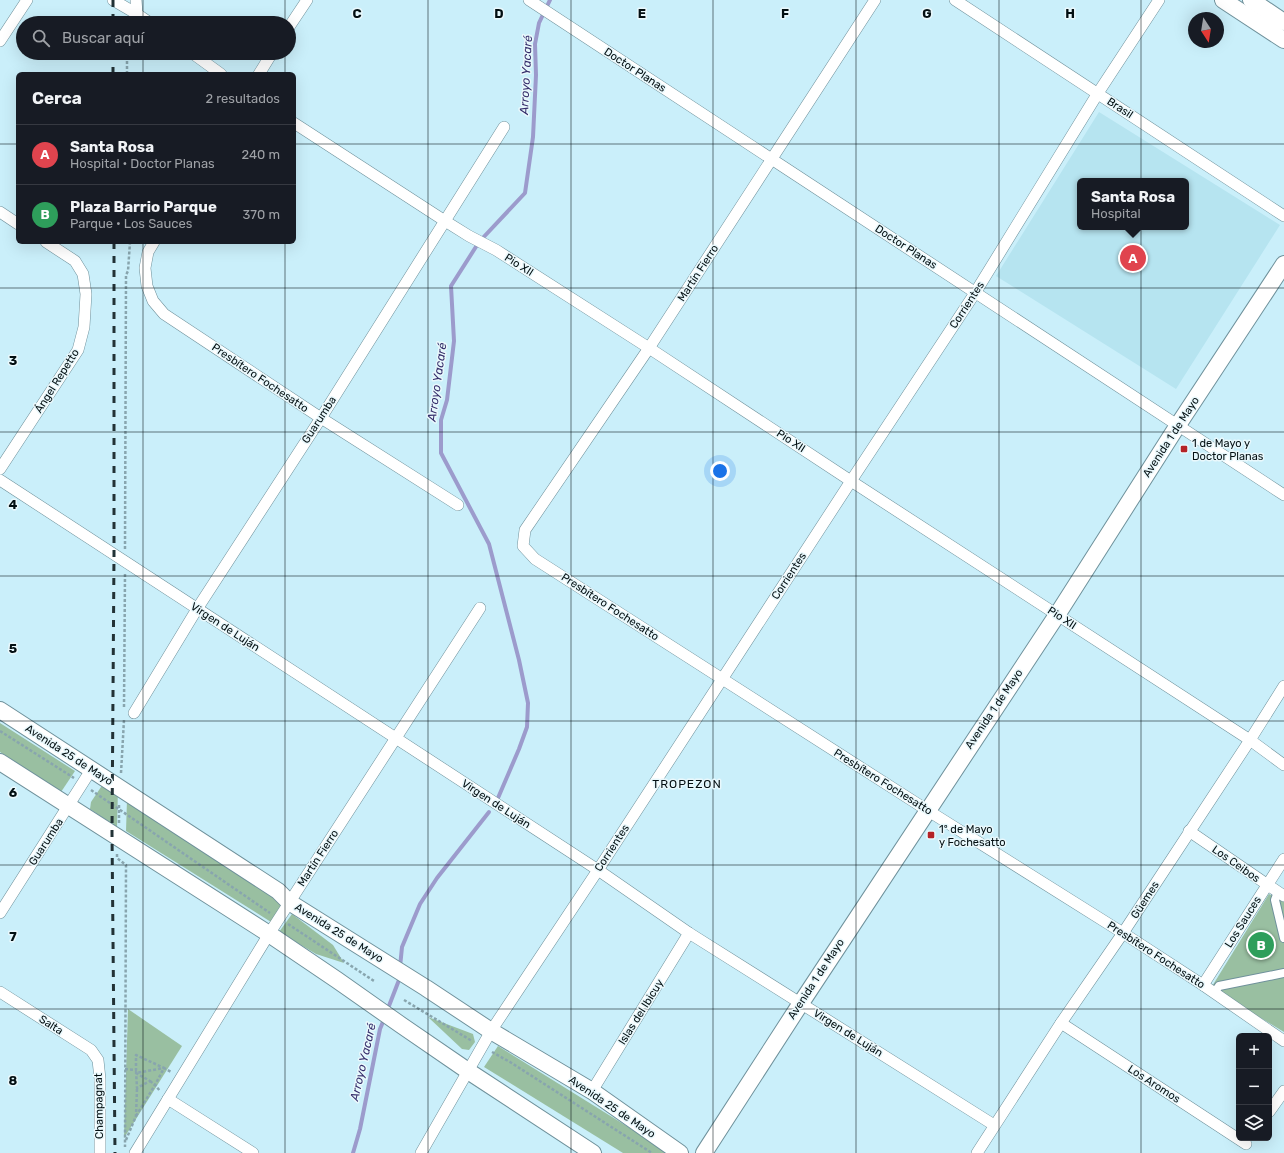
<!DOCTYPE html>
<html lang="es">
<meta charset="utf-8">
<style>
:root{--surface:#171b24;--page:#20242c;--text:#f1f3f6;--muted:#9ea1a6;--line:#363941;--accent:#d69599}
body{margin:0;font-family:Rubik,sans-serif;background:var(--page);color:var(--text)}
.controls{position:absolute;right:12px;bottom:12px;display:grid;overflow:hidden;border-radius:6px;box-shadow:0 4px 16px #0002}
.controls button{width:36px;height:36px;display:grid;place-items:center;padding:0;border:0;border-bottom:1px solid var(--line);background:var(--surface);color:var(--text);font:20px sans-serif}
.compass{position:absolute;left:1188px;top:12px;width:36px;height:36px;border-radius:50%;background:var(--surface);box-shadow:0 4px 16px #0002;rotate:168deg}
.you{position:absolute;left:720px;top:471px;width:14px;height:14px;margin:-10px;border:3px solid #fff;border-radius:50%;background:#1a73e8;box-shadow:0 0 0 6px #1a73e833}
.badge{display:grid;place-items:center;width:26px;height:26px;border-radius:50%;background:var(--accent);color:#fff;font-size:13px;font-weight:700}
.pin{position:absolute;translate:-50% -50%;border:2px solid #fff;box-shadow:0 1px 4px #0006}
.popup{position:absolute;left:1077px;top:178px;width:112px;height:52px;box-sizing:border-box;display:grid;place-content:center;border-radius:6px;background:var(--surface);filter:drop-shadow(0 1px 3px #0005);font-size:13px;white-space:nowrap;color:var(--muted)}
.popup b{font-size:15px;color:var(--text)}
.popup::after{content:'';position:absolute;left:50%;top:100%;margin-left:-8px;border:8px solid transparent;border-top-color:var(--surface)}
.list{margin:0;padding:0;list-style:none}
h2{display:flex;justify-content:space-between;align-items:center;height:52px;margin:0;padding:0 16px;font-size:17px}
h2 small{font-size:13px;font-weight:400;color:var(--muted)}
.list li{display:grid;grid-template-columns:26px 1fr auto;gap:12px;align-items:center;box-sizing:border-box;height:60px;padding:0 16px;border-top:1px solid var(--line)}
.list b{display:block;font-size:15px;white-space:nowrap}
.list p{margin:0;font-size:13px;white-space:nowrap;color:var(--muted)}
.list em{font-size:13px;font-style:normal;color:var(--muted)}
.icon{flex:none;width:22px;height:22px;fill:none;stroke:currentColor;stroke-width:2;stroke-linecap:round;stroke-linejoin:round}
.map{position:relative;flex:none;width:1284px;height:1153px;overflow:hidden}
.search{position:absolute;background:var(--surface);box-shadow:0 4px 16px #0002;left:16px;top:16px;width:280px;height:44px;display:flex;align-items:center;gap:10px;box-sizing:border-box;padding:0 14px;border-radius:22px;color:var(--muted);font-size:15px}
.panel{position:absolute;background:var(--surface);box-shadow:0 4px 16px #0002;left:16px;top:72px;width:280px;height:172px;border-radius:6px}
.map>svg:first-child{display:block}
.built{fill:#b6e4f0;fill-rule:evenodd}
.green{fill:#99bfa1}
.lines{fill:none;stroke-linecap:round;stroke-linejoin:round}
.stream{stroke:#9c9bcc;stroke-width:4}
.pedestrian-casing{stroke:#6f919b;stroke-width:10}
.minor-casing{stroke:#6f919b;stroke-width:12}
.secondary-casing{stroke:#6f919b;stroke-width:18}
.path{stroke:#88a5ae;stroke-width:2.5;stroke-dasharray:3 2;stroke-linecap:butt}
.pedestrian{stroke:#fff;stroke-width:8}
.minor{stroke:#fff;stroke-width:11}
.secondary{stroke:#fff;stroke-width:16}
.rail{stroke:#223236;stroke-width:3;stroke-dasharray:7 7;stroke-linecap:butt}
.grid{fill:none;stroke:#030f12;stroke-width:1;stroke-opacity:0.55}
.poi-dot{fill:#b42327;stroke:#e9f8fc;stroke-width:1.5}
.labels{text-anchor:middle;dominant-baseline:central;stroke-width:3;stroke-linejoin:round;paint-order:stroke}
.street-label{font-size:11px;fill:#030f12;stroke:#e9f8fc}
.poi-label{font-size:11px;fill:#030f12;stroke:#e9f8fc;text-anchor:start}
.water-label{font-size:12px;font-style:italic;fill:#352e6b;stroke:#e9f8fc}
.neighbourhood-label{font-size:12px;letter-spacing:1px;fill:#030f12;stroke:#e9f8fc}
.grid-label{font-size:13px;text-anchor:middle;font-weight:bold;fill:#030f12;stroke:#e9f8fc;stroke-width:3;stroke-linejoin:round;paint-order:stroke}
</style>
<div class="map">
<svg width="1284" height="1153" viewBox="0 0 1284 1153">
<rect width="100%" height="100%" fill="#caeffa"/>
<path class="built" d="M 1099,112 L 1280,225 L 1176,389 L 996,276 ZM 1080,181 L 1186,181 L 1186,227 L 1080,227 Z"/>
<g class="green">
<path d="M 0,723 L 75,771 L 61,792 L 0,752 Z"/>
<path d="M 103,784 L 118,789 L 117,827 L 90,809 L 91,802 Z"/>
<path d="M 127,800 L 284,902 L 271,922 L 126,831 Z"/>
<path d="M 1269,894 L 1284,902 L 1284,1032 L 1211,988 Z"/>
<path d="M 292,914 L 333,945 L 344,963 L 316,954 L 279,932 Z"/>
<path d="M 128,1009 L 182,1046 L 124,1138 Z"/>
<path d="M 428,1017 L 473,1034 L 475,1042 L 469,1050 L 462,1049 Z"/>
<path d="M 498,1046 L 670,1153 L 623,1153 L 484,1067 Z"/>
</g>
<g class="lines">
<g class="stream">
<path d="M 498,798 L 519,749 L 527,727 L 528,703 L 519,660 L 489,544 L 441,453 L 441,420 L 447,400 L 454,341 L 451,286 L 479,242 L 525,193 L 533,137 L 536,75 L 535,44 L 539,23 L 550,0"/>
<path d="M 400,967 L 402,947 L 420,904 L 437,878 L 489,812"/>
<path d="M 387,1011 L 399,980 L 399,976"/>
<path d="M 353,1153 L 360,1129 L 380,1029 L 385,1017"/>
</g>
<defs>
<g id="pedestrian">
<path d="M 1278,892 L 1275,900 L 1284,938"/>
<path d="M 1214,993 L 1219,986 L 1284,973"/>
</g>
<g id="minor">
<path d="M 113,0 L 137,14 L 150,23"/>
<path d="M 136,0 L 137,14"/>
<path d="M 529,0 L 1284,495"/>
<path d="M 875,0 L 649,348 L 525,530 L 523,546 L 535,559 L 927,810 L 1123,933 L 1203,985 L 1284,1041"/>
<path d="M 955,0 L 1284,216"/>
<path d="M 289,27 L 307,0"/>
<path d="M 0,41 L 27,0"/>
<path d="M 192,53 L 221,74"/>
<path d="M 259,74 L 272,53"/>
<path d="M 294,123 L 445,221 L 469,236 L 496,250 L 649,348 L 851,481 L 1250,740 L 1284,765"/>
<path d="M 0,212 L 18,224"/>
<path d="M 154,242 L 148,252 L 145,268 L 147,286 L 153,301 L 164,314 L 321,418 L 458,505"/>
<path d="M 0,469 L 78,350 L 84,327 L 86,294 L 83,274 L 75,261 L 46,242"/>
<path d="M 0,480 L 598,870 L 689,933 L 994,1125"/>
<path d="M 134,713 L 197,609 L 321,418 L 504,127"/>
<path d="M 1189,831 L 1284,896"/>
<path d="M 0,913 L 91,770"/>
<path d="M 1203,985 L 1284,859"/>
<path d="M 0,992 L 91,1050 L 98,1060 L 100,1079 L 100,1153"/>
<path d="M 1061,1023 L 1246,1144"/>
<path d="M 592,1091 L 689,933"/>
<path d="M 168,1099 L 253,1153"/>
<path d="M 1269,1112 L 1284,1091"/>
<path d="M 135,1153 L 269,934 L 480,608"/>
<path d="M 421,1153 L 491,1031 L 598,870 L 851,481 L 975,293 L 1098,93 L 1159,0"/>
<path d="M 977,1153 L 1061,1023 L 1123,933 L 1250,740 L 1284,686"/>
</g>
<g id="secondary">
<path d="M 1223,0 L 1284,40"/>
<path d="M 1251,0 L 1284,22"/>
<path d="M 0,710 L 278,891 L 289,902 L 426,988 L 491,1031 L 592,1091 L 680,1153"/>
<path d="M 0,762 L 269,934 L 337,980 L 401,1025 L 468,1071 L 593,1153"/>
<path d="M 704,1153 L 801,1003 L 1057,615 L 1178,425 L 1284,264"/>
</g>
</defs>
<use href="#pedestrian" class="pedestrian-casing"/>
<use href="#minor" class="minor-casing"/>
<use href="#secondary" class="secondary-casing"/>
<g class="path">
<path d="M 127,74 L 127,53"/>
<path d="M 125,549 L 126,275 L 128,271 L 130,242"/>
<path d="M 124,707 L 125,574"/>
<path d="M 0,731 L 74,778"/>
<path d="M 121,773 L 124,720"/>
<path d="M 91,790 L 270,913"/>
<path d="M 119,823 L 119,804"/>
<path d="M 117,854 L 117,858 L 126,865 L 125,1147"/>
<path d="M 288,924 L 374,981"/>
<path d="M 404,1000 L 472,1041"/>
<path d="M 492,1052 L 510,1062 L 652,1153"/>
<path d="M 125,1069 L 136,1070 L 136,1055 L 164,1068 L 136,1073 L 150,1081 L 137,1088 L 136,1070"/>
<path d="M 150,1081 L 155,1085 L 160,1091"/>
<path d="M 136,1116 L 155,1085 L 164,1068 L 171,1072"/>
<path d="M 126,1140 L 136,1116 L 137,1088"/>
</g>
<use href="#pedestrian" class="pedestrian"/>
<use href="#minor" class="minor"/>
<use href="#secondary" class="secondary"/>
<g class="rail">
<path d="M 113,0 L 113,23"/>
<path d="M 113,53 L 113,74"/>
<path d="M 114,242 L 114,555 L 112,833 L 115,1153"/>
</g>
</g>
<path class="grid" d="M 143,0 L 143,23M 285,0 L 285,23M 428,0 L 428,1153M 571,0 L 571,1153M 713,0 L 713,1153M 856,0 L 856,1153M 999,0 L 999,1153M 1141,0 L 1141,1153M 143,53 L 143,74M 285,53 L 285,74M 0,144 L 18,144M 294,144 L 1284,144M 143,242 L 143,1153M 285,242 L 285,1153M 0,288 L 1284,288M 0,432 L 1284,432M 0,576 L 1284,576M 0,721 L 1284,721M 0,865 L 1284,865M 0,1009 L 1284,1009"/>
<g class="poi-dot">
<rect x="1180" y="445" width="8" height="8" rx="2"/>
<rect x="927" y="831" width="8" height="8" rx="2"/>
</g>
<g class="labels">
<g class="street-label">
<text transform="translate(635 70) rotate(33)">Doctor Planas</text>
<text transform="translate(1120 108) rotate(33)">Brasil</text>
<text transform="translate(906 247) rotate(33)">Doctor Planas</text>
<text transform="translate(519 265) rotate(32)">Pio XII</text>
<text transform="translate(698 273) rotate(-57)">Martín Fierro</text>
<text transform="translate(967 305) rotate(-57)">Corrientes</text>
<text transform="translate(260 378) rotate(34)">Presbítero Fochesatto</text>
<text transform="translate(57 381) rotate(-58)">Ángel Repetto</text>
<text transform="translate(319 420) rotate(-57)">Guarumba</text>
<text transform="translate(1171 437) rotate(-57)">Avenida 1 de Mayo</text>
<text transform="translate(791 441) rotate(33)">Pio XII</text>
<text transform="translate(789 576) rotate(-57)">Corrientes</text>
<text transform="translate(610 607) rotate(33)">Presbítero Fochesatto</text>
<text transform="translate(1062 618) rotate(33)">Pio XII</text>
<text transform="translate(225 627) rotate(33)">Virgen de Luján</text>
<text transform="translate(994 709) rotate(-56)">Avenida 1 de Mayo</text>
<text transform="translate(69 755) rotate(33)">Avenida 25 de Mayo</text>
<text transform="translate(883 782) rotate(32)">Presbítero Fochesatto</text>
<text transform="translate(496 804) rotate(33)">Virgen de Luján</text>
<text transform="translate(46 842) rotate(-57)">Guarumba</text>
<text transform="translate(612 848) rotate(-57)">Corrientes</text>
<text transform="translate(318 858) rotate(-57)">Martín Fierro</text>
<text transform="translate(1236 864) rotate(35)">Los Ceibos</text>
<text transform="translate(1145 900) rotate(-57)">Güemes</text>
<text transform="translate(1243 922) rotate(-58)">Los Sauces</text>
<text transform="translate(339 933) rotate(32)">Avenida 25 de Mayo</text>
<text transform="translate(1156 955) rotate(33)">Presbítero Fochesatto</text>
<text transform="translate(816 979) rotate(-57)">Avenida 1 de Mayo</text>
<text transform="translate(641 1012) rotate(-58)">Islas del Ibicuy</text>
<text transform="translate(51 1025) rotate(32)">Salta</text>
<text transform="translate(848 1033) rotate(32)">Virgen de Luján</text>
<text transform="translate(1154 1084) rotate(33)">Los Aromos</text>
<text transform="translate(99 1106) rotate(-91)">Champagnat</text>
<text transform="translate(612 1107) rotate(34)">Avenida 25 de Mayo</text>
</g>
<g class="poi-label">
<text x="1192" y="443">1 de Mayo y<tspan x="1192" dy="13">Doctor Planas</tspan></text>
<text x="939" y="829">1º de Mayo<tspan x="939" dy="13">y Fochesatto</tspan></text>
</g>
<g class="water-label">
<text transform="translate(526 75) rotate(-87)">Arroyo Yacaré</text>
<text transform="translate(437 382) rotate(-82)">Arroyo Yacaré</text>
<text transform="translate(363 1062) rotate(-77)">Arroyo Yacaré</text>
</g>
<g class="neighbourhood-label">
<text x="687" y="784">TROPEZON</text>
</g>
</g>
<g class="grid-label">
<text x="357" y="18">C</text>
<text x="499" y="18">D</text>
<text x="642" y="18">E</text>
<text x="785" y="18">F</text>
<text x="927" y="18">G</text>
<text x="1070" y="18">H</text>
<text x="13" y="365">3</text>
<text x="13" y="509">4</text>
<text x="13" y="653">5</text>
<text x="13" y="797">6</text>
<text x="13" y="941">7</text>
<text x="13" y="1085">8</text>
</g>
</svg>
<div class="controls">
<button>+</button>
<button>−</button>
<button><svg class="icon" aria-label="layers" viewBox="0 0 24 24"><path d="M12 4l9 5-9 5-9-5zM3 14l9 5 9-5"/></svg></button>
</div>
<svg class="compass" viewBox="-18 -18 36 36"><path d="M0-13l5 13h-10z" fill="#e53935"/><path d="M0 13l5-13h-10z" fill="#9ea1a6"/></svg>
<div class="you"></div>
<div class="pin badge" style="left:1133px;top:258px;background:#e0444e">A</div>
<div class="popup"><b>Santa Rosa</b>Hospital</div>
<div class="pin badge" style="left:1261px;top:945px;background:#2e9e5b">B</div>
<div class="search"><svg class="icon" aria-label="search" viewBox="0 0 24 24"><circle cx="10" cy="10" r="6"/><path d="M15 15l6 6"/></svg>Buscar aquí</div>
<section class="panel">
<h2>Cerca<small>2 resultados</small></h2>
<ul class="list">
<li><span class="badge" style="background:#e0444e">A</span><div><b>Santa Rosa</b><p>Hospital · Doctor Planas</p></div><em>240 m</em></li>
<li><span class="badge" style="background:#2e9e5b">B</span><div><b>Plaza Barrio Parque</b><p>Parque · Los Sauces</p></div><em>370 m</em></li>
</ul>
</section>
</div>
